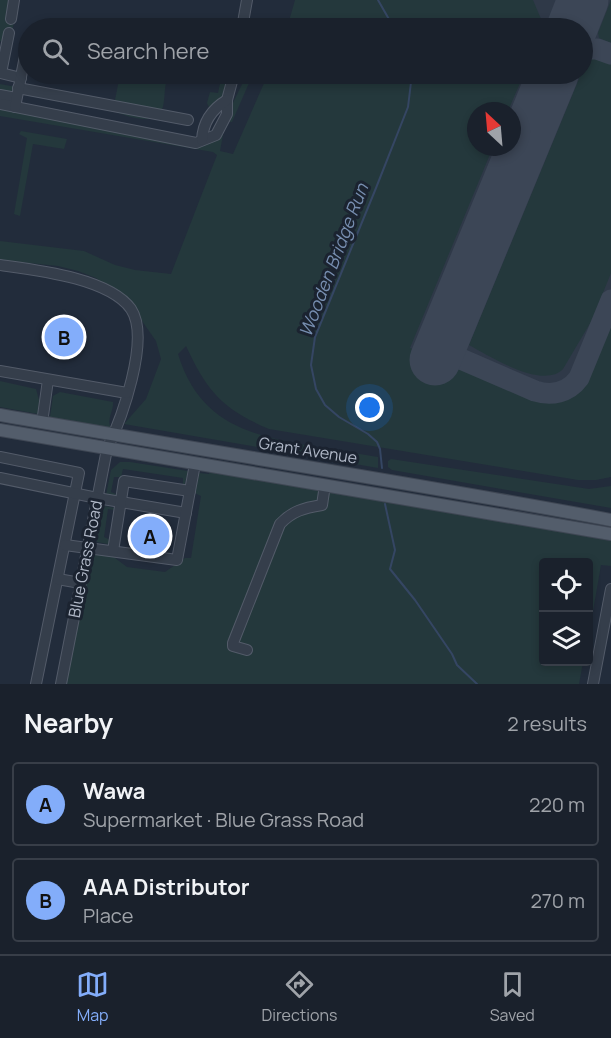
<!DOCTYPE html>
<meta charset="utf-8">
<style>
:root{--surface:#1a212c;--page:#272e38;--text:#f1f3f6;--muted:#9fa3a9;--line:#383e48;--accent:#83adfa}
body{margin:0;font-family:Manrope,sans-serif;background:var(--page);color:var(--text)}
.controls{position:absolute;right:18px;bottom:18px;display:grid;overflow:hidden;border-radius:6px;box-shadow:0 3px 9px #0003}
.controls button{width:54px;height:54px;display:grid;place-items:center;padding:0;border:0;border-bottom:2px solid var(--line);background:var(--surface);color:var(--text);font:30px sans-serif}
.compass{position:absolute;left:467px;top:102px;width:54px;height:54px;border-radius:50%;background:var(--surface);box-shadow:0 3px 9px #0003;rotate:334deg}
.you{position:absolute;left:370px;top:408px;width:21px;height:21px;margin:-15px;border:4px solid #fff;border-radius:50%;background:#1a73e8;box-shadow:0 0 0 9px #1a73e833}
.badge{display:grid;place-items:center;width:39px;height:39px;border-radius:50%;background:var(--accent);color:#111;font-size:20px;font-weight:700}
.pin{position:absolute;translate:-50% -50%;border:3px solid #fff;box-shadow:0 2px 6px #0006}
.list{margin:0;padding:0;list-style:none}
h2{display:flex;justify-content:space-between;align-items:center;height:78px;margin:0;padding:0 24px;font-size:26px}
h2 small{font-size:20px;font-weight:400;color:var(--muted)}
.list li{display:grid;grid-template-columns:39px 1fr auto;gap:18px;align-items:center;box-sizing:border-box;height:84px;margin:0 12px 12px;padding:0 12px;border:2px solid var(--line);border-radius:6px}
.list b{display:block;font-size:22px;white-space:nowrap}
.list p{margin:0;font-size:20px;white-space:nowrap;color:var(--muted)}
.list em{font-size:20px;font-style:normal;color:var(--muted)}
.icon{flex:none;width:33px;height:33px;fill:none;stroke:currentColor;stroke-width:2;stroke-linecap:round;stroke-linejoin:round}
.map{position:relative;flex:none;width:611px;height:684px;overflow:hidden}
.search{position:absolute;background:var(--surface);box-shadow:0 3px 9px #0003;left:18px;right:18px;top:18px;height:66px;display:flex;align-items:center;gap:15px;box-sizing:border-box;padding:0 21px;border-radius:33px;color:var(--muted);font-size:22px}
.sheet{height:270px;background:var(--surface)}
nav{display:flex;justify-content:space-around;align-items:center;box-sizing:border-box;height:84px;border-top:2px solid var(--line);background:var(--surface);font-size:16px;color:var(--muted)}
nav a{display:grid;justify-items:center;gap:3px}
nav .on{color:var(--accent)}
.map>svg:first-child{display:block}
.airport{fill:#2f3948;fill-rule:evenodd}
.green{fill:#24383c}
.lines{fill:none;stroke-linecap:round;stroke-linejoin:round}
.stream{stroke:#354663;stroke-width:2}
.taxiway{stroke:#3c4656;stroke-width:21}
.runway{stroke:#3c4656;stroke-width:51}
.minor-casing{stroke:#535b69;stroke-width:12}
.major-casing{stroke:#3f4754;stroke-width:14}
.minor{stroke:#353e4b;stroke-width:10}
.major{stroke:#535d6b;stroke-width:12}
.labels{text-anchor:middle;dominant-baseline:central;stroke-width:6;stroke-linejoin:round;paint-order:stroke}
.street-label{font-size:16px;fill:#b0b8c7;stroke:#1b2330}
.water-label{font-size:18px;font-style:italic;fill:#778eb0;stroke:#1b2330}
</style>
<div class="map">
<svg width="611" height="684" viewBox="0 0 611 684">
<rect width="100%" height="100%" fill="#222c3b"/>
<path class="airport" d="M 335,0 L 611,0 L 611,462 L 415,450 L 307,74 L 582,74 L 582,28 L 324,28 ZM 476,111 L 512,111 L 512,147 L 476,147 Z"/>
<g class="green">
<path d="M 0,0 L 18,0 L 10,43 L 0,41 Z"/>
<path d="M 295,0 L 533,0 L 544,26 L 543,28 L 287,28 Z"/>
<path d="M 611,0 L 611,43 L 599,38 L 598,33 Z"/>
<path d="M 593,56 L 611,63 L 611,273 L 592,320 L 563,369 C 543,390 489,356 469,345 L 581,74 L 582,74 L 587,59 Z"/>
<path d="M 222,74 L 227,75 L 222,100 L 210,109 L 207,103 L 210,92 L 218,93 Z"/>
<path d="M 247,74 L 253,74 L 232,122 L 230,122 L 231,107 Z"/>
<path d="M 268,74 L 524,74 L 508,111 L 476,111 L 476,147 L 493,147 L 410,348 L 530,398 C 586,411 594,360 611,320 L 611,477 L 596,480 L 578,480 L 269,429 C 222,409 207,391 186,346 L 178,354 C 198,419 243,434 305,445 C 329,449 354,453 378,457 L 378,468 L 124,424 L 146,399 L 161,359 L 156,341 L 128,301 L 96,278 L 78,271 L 58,266 L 0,260 L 0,241 L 84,251 L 115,265 L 135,270 L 171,274 L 217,155 L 213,152 L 0,116 L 0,84 L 16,87 L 13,104 L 36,117 L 58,121 L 61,113 L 195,137 L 201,137 L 224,129 L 220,151 L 233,154 Z"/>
<path d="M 120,75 L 166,83 C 164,91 165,105 161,112 C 153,125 128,117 116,112 L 114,105 Z"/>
<path d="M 21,131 L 67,139 L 64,149 L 33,144 L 20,216 L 14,214 L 27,138 L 19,134 Z"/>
<path d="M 0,381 L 36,389 L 39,400 L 38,414 L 0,407 Z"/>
<path d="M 60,392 L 113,402 C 114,411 106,419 111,428 L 50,417 L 53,396 Z"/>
<path d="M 391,459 L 589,489 L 611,486 L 611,508 L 392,470 L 388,467 L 388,461 Z"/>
<path d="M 120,462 L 130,462 L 188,471 L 185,484 L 183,484 L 183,478 L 123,469 L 121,477 L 114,477 L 111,492 L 116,494 L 117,496 L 106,495 L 111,470 Z"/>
<path d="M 210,472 L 380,499 L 611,541 L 611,566 L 601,565 L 589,634 L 588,562 L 544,562 L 544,662 L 583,662 L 579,684 L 66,684 L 89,565 L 92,565 L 95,553 L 111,555 L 127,567 L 165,572 L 185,558 L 191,558 L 201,496 L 195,493 L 199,473 L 209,474 Z"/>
<path d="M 104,506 L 115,508 L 114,510 L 108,509 L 104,537 L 110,540 L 108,544 L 97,542 L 97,540 Z"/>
</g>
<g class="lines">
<g class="stream">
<path d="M 378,0 L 394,28"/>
<path d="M 382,468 L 380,449 L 377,442 L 368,434 L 339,417 L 325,405 L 316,389 L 311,365 L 315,337 L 376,188 L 408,107 L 412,74"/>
<path d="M 385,504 L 395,550 L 390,569 L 415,600 L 452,654 L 457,665 L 477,684"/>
</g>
<g class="taxiway">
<path d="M 581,28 L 579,18 L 581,7"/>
<path d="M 582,49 L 597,49 L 611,54"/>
<path d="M 440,350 L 535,391 C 551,396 568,393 579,378 L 611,300"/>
</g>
<g class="runway">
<path d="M 572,28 L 583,0"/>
<path d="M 435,360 L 553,74"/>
</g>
<defs>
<g id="minor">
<path d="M 11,19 L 14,0"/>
<path d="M 242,28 L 247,0"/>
<path d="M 9,33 L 1,73 L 21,78"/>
<path d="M 18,88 L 188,120"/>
<path d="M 0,95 L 16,98"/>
<path d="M 0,104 L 196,143 L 216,135 L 227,114 L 227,100 L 234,74"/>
<path d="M 15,107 L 28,41"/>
<path d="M 202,140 C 203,121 212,109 227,100"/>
<path d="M 0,265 C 36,270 109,278 131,309 C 151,339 121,420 107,449 L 61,684"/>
<path d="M 0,371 L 127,393"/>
<path d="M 42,423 L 48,380"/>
<path d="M 0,457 L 79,473 L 36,684"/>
<path d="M 0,478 L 97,498 L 186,513"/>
<path d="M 65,545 L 177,560 L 195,464"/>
<path d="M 113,551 L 124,481 L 190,491"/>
<path d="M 58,579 L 80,583"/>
<path d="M 247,650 L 233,646 L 233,643 L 280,524 C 292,511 304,508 322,505 L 325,485"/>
<path d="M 593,684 L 611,589"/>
</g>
<g id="major">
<path d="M 0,415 C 204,451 408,482 611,520"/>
<path d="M 0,430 L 611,534"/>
</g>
</defs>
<use href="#minor" class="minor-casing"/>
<use href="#major" class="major-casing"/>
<use href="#minor" class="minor"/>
<use href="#major" class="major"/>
</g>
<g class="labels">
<g class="street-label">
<text transform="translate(308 450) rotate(9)">Grant Avenue</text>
<text transform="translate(85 559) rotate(-79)">Blue Grass Road</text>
</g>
<g class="water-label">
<text transform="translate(333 260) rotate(-69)">Wooden Bridge Run</text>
</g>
</g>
</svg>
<div class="controls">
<button><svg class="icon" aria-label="locate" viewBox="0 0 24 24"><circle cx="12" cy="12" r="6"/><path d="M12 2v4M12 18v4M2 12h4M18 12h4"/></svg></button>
<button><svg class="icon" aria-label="layers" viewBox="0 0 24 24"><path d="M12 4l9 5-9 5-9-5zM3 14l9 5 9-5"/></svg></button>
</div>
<svg class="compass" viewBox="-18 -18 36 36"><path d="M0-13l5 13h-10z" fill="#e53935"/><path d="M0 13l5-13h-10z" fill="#9fa3a9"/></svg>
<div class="you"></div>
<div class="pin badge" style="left:150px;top:536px">A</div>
<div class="pin badge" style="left:64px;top:337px">B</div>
<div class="search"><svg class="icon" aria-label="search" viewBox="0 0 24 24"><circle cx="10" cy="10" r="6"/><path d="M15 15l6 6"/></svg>Search here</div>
</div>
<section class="sheet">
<h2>Nearby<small>2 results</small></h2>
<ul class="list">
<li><span class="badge">A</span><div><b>Wawa</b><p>Supermarket · Blue Grass Road</p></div><em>220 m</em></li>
<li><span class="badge">B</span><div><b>AAA Distributor</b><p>Place</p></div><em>270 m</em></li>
</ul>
</section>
<nav>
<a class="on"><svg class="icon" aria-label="map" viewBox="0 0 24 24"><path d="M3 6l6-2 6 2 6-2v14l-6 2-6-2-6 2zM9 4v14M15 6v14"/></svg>Map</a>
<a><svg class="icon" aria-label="directions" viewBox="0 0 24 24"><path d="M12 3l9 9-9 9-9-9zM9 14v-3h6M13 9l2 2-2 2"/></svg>Directions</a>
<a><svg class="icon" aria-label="saved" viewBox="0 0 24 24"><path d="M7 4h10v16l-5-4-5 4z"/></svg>Saved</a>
</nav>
